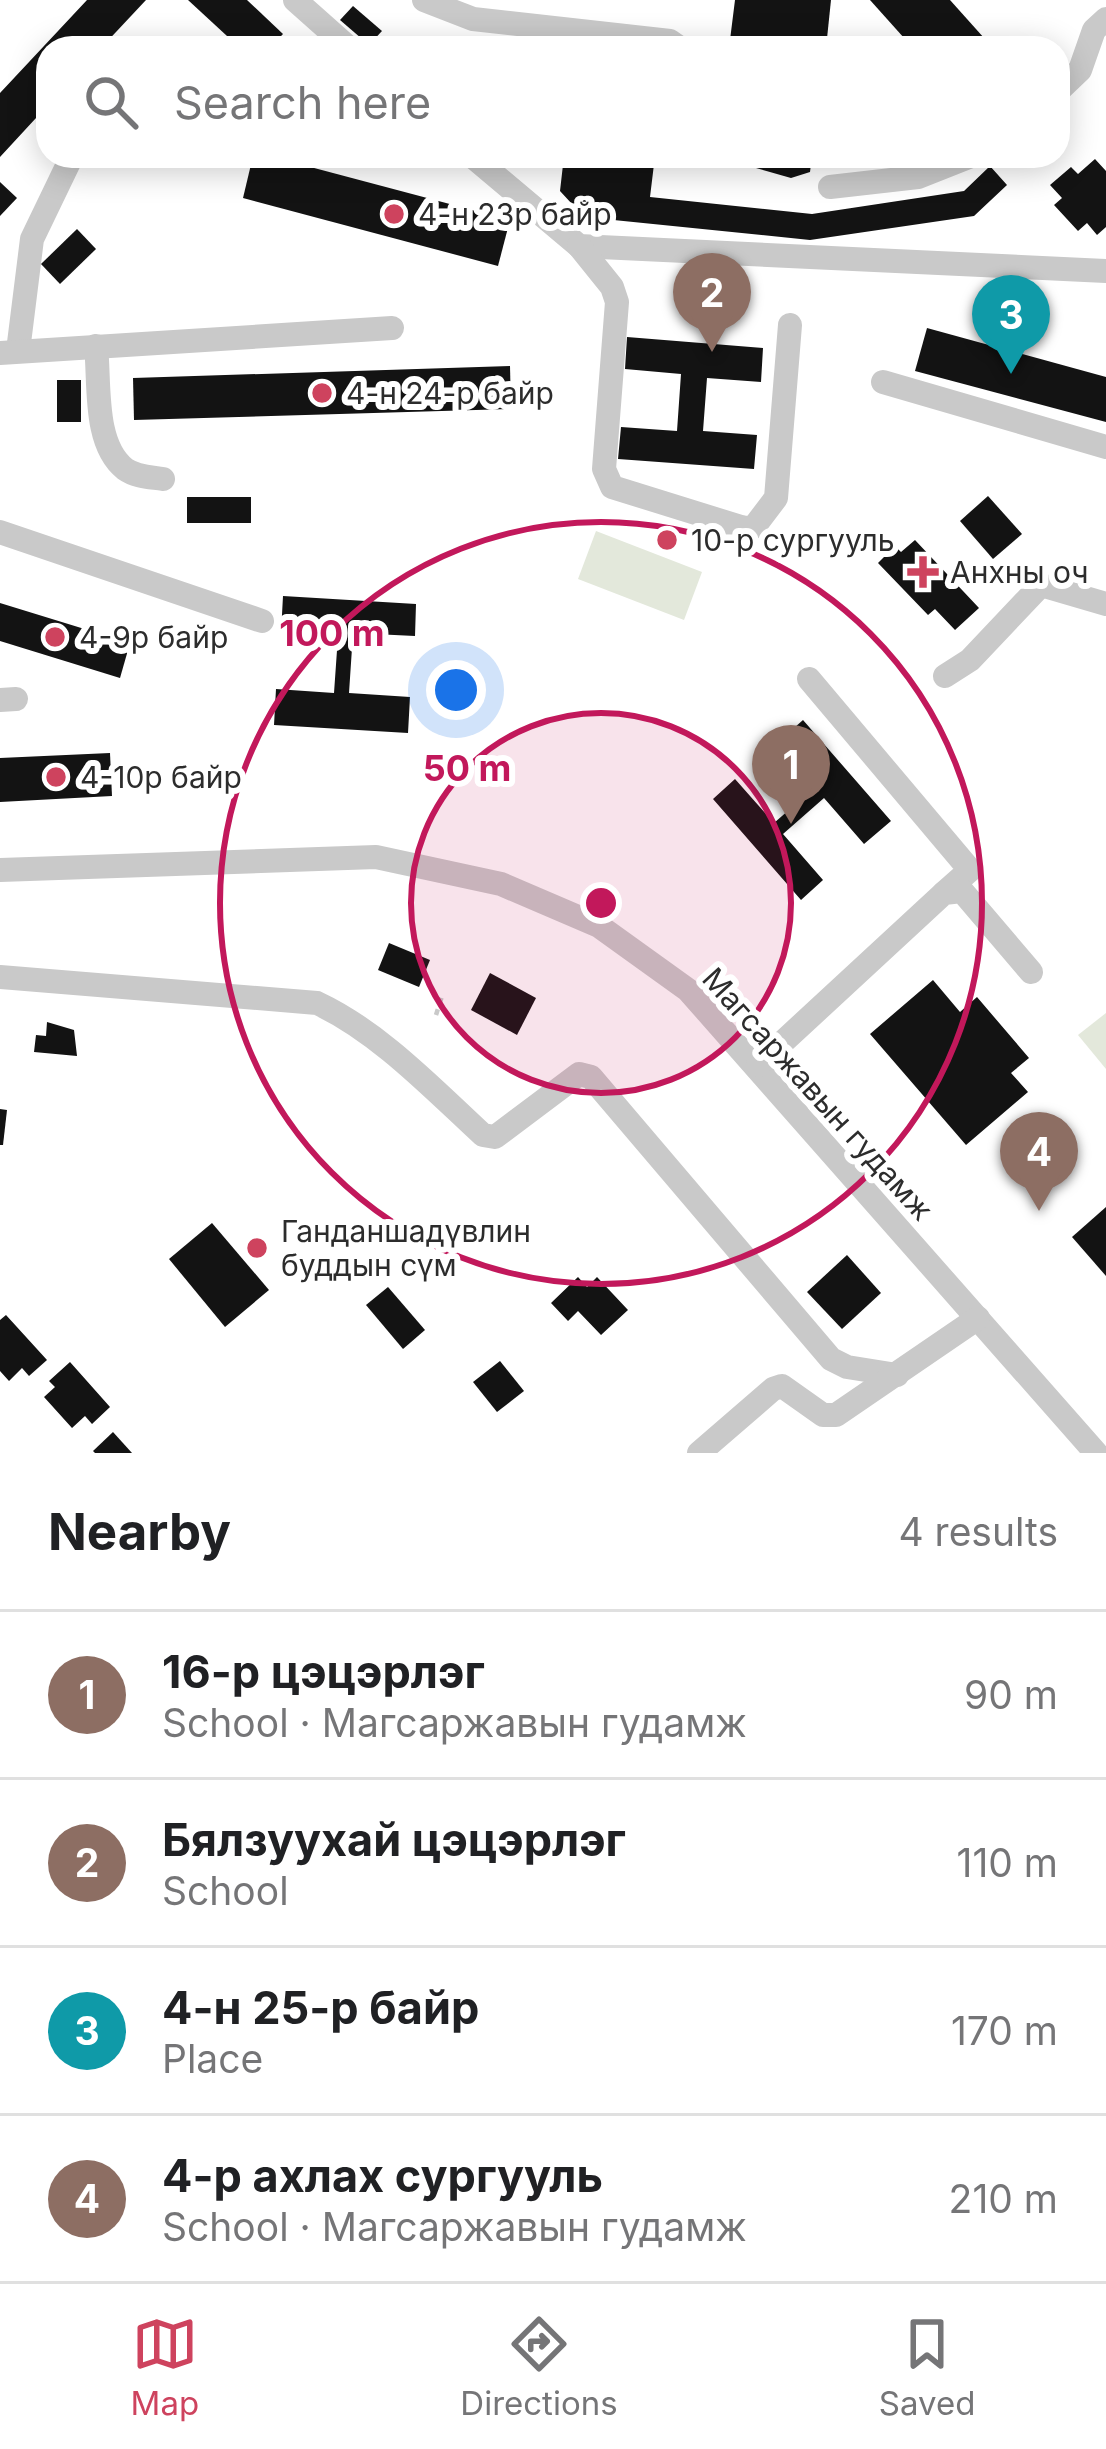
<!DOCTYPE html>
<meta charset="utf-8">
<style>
:root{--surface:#fff;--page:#f2f2f2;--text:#202124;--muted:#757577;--line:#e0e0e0;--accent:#ce435e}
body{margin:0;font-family:Inter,sans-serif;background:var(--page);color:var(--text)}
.you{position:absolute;left:456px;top:690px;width:42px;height:42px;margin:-30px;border:9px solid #fff;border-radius:50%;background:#1a73e8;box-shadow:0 0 0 18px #1a73e833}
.badge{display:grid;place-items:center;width:78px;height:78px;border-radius:50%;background:var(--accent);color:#fff;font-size:39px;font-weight:700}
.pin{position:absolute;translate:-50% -99px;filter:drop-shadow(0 3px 6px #0008)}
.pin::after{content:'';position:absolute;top:63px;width:42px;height:36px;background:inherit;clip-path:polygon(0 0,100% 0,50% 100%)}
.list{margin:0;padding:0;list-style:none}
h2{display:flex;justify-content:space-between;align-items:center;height:156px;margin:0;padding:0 48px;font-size:51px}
h2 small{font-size:39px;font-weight:400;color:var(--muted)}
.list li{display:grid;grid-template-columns:78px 1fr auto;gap:36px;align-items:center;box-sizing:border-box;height:168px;padding:0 48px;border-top:3px solid var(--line)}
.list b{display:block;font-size:45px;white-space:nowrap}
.list p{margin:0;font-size:39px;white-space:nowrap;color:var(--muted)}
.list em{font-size:39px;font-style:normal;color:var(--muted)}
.icon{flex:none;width:66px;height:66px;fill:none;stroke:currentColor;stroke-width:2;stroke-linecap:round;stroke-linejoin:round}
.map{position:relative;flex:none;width:1106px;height:1453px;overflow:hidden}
.search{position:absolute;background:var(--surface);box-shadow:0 6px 30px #0003;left:36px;right:36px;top:36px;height:132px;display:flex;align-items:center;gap:30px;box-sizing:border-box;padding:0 42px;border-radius:36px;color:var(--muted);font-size:45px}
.sheet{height:828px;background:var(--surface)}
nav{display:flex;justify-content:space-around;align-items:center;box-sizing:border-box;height:168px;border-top:3px solid var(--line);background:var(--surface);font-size:33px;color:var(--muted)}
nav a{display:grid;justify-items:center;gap:6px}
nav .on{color:var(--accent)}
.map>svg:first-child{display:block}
.green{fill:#e3e8db}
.building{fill:#131313}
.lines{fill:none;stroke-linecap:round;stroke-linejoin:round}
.path{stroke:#c9c9c9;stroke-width:4.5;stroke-dasharray:6 6;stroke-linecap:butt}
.minor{stroke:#c9c9c9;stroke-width:24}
.ring{fill:none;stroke:#c2185b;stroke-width:6}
.poi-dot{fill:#ce435e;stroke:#fff;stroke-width:4.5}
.labels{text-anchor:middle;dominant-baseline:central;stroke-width:12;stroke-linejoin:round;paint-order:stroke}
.poi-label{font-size:30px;fill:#2c2c2c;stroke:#fff;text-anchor:start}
.street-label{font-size:30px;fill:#2c2c2c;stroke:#fff}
.centre{fill:#c2185b;stroke:#fff;stroke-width:6}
.ring-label{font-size:36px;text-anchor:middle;font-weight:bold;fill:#c2185b;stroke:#fff;stroke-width:12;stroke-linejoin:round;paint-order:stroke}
</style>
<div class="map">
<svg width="1106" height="1453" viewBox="0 0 1106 1453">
<rect width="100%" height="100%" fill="#fff"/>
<g class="green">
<path d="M 596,531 L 702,572 L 684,620 L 578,579 Z"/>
<path d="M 1106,1013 L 1106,1069 L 1078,1035 Z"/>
</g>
<g class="building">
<path d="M 87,0 L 146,0 L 101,48 L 48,48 L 48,105 L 0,157 L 0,93 Z"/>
<path d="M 188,0 L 247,0 L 283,34 L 270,48 L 240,48 Z"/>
<path d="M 735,0 L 831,0 L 826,48 L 729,48 Z"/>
<path d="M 870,0 L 950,0 L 993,48 L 913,48 Z"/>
<path d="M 353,6 L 382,31 L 369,45 L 340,20 Z"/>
<path d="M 253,156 L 269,156 L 510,220 L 498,266 L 243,198 Z"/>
<path d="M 564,156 L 655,156 L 650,197 L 812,214 L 964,191 L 990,166 L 1007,185 L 974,216 L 810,240 L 584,217 L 560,191 Z"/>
<path d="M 812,156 L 810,172 L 791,178 L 717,157 Z"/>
<path d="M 1095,159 L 1106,171 L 1106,227 L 1097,235 L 1087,223 L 1078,231 L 1054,205 L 1062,198 L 1050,185 L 1071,167 L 1078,174 Z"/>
<path d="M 0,182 L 17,198 L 0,216 Z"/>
<path d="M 77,229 L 96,249 L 60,284 L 41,264 Z"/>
<path d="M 927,328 L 1106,377 L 1106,422 L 915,371 Z"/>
<path d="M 627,337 L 763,348 L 761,382 L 707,378 L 703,431 L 757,435 L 754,469 L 618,459 L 621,427 L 677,431 L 681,374 L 625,369 Z"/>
<path d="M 510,366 L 511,409 L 134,420 L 133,378 Z"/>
<rect x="57" y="380" width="24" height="42"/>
<path d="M 988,496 L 1022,534 L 993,559 L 960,521 Z"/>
<rect x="187" y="497" width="64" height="26"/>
<path d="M 915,540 L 979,608 L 955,630 L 935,609 L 928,615 L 878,563 L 895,546 L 901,552 Z"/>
<path d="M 283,596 L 416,604 L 415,636 L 353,633 L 349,693 L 410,697 L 408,733 L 274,725 L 276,689 L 334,693 L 338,636 L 281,633 Z"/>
<path d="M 0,603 L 130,643 L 120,678 L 0,641 Z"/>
<path d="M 803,720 L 891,821 L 864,844 L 824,798 L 783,834 L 823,880 L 801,900 L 713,799 L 735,779 L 774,823 L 814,788 L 776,744 Z"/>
<path d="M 110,753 L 112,796 L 0,802 L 0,758 Z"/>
<path d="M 389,943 L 430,960 L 419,987 L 378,970 Z"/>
<path d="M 490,973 L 536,998 L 517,1035 L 471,1010 Z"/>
<path d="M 933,980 L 960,1012 L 977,997 L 1029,1058 L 1011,1073 L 1028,1092 L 966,1145 L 870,1034 Z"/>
<path d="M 47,1022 L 74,1030 L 77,1056 L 34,1052 L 36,1035 L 46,1036 Z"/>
<path d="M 0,1109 L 7,1110 L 3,1145 L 0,1145 Z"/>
<path d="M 1106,1207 L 1106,1276 L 1072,1237 Z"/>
<path d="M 212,1223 L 269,1290 L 225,1327 L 169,1259 Z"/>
<path d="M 847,1255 L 881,1293 L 842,1329 L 807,1292 Z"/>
<path d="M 578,1277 L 587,1287 L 597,1277 L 628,1310 L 601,1335 L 578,1311 L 568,1321 L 551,1303 Z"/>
<path d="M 388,1287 L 425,1330 L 403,1349 L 366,1305 Z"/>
<path d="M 6,1315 L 47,1360 L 29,1376 L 22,1368 L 9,1381 L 0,1371 L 0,1320 Z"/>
<path d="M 500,1361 L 524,1391 L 497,1412 L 473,1382 Z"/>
<path d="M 70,1362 L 110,1407 L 92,1424 L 85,1416 L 72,1428 L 44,1397 L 55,1387 L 49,1381 Z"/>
<path d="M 113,1432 L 132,1453 L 95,1453 L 93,1451 Z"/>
</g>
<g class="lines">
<path class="path" d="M 436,1015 L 442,996"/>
<g class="minor">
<path d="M 295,0 L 349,48"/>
<path d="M 424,0 L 473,19 L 670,41 L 680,48"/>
<path d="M 1058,91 L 1080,70 L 1094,30 L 1106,19"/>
<path d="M 472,156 L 579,246 L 1106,271"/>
<path d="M 830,187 L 918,177 L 971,156"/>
<path d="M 579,246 L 612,287 L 617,302 L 604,469 L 612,487 L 744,528 L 754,527 L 776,498 L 790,325"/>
<path d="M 96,346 C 100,383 93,444 125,469 C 136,477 151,477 163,479"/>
<path d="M 18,351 L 32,239 L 72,156"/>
<path d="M 0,353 L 392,328"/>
<path d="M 883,382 L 1106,447"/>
<path d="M 0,532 L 262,621"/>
<path d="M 945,676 L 970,660 L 1041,585 L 1106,604"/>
<path d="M 809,679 L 970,870 L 944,893"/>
<path d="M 0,700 L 16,699"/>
<path d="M 0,870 L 376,857 L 501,884 L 599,926 L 688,990 L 1096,1453"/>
<path d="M 0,977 L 317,1003 C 379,1032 432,1088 483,1135 L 495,1137 L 579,1074 L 591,1077 L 831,1359 L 847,1367 L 897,1375"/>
<path d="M 758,1065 L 944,893 L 962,891 L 1031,972"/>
<path d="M 699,1453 L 773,1389 L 782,1386 L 823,1415 L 836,1415 L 978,1318"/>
</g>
</g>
<circle cx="601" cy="903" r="190" fill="#c2185b" fill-opacity=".12"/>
<g class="ring">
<circle cx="601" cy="903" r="190"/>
<circle cx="601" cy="903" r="381"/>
</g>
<g class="poi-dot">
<circle cx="394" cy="214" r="12"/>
<circle cx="322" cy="393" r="12"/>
<circle cx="667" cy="540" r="12"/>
<path d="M917 554h12v12h12v12h-12v12h-12v-12h-12v-12h12z"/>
<circle cx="55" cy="637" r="12"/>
<circle cx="56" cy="777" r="12"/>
<circle cx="257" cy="1248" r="12"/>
</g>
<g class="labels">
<g class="poi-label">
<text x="418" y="214">4-н 23р байр</text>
<text x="346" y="393">4-н 24-р байр</text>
<text x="691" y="540">10-р сургууль</text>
<text x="950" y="572">Анхны оч</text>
<text x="79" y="637">4-9р байр</text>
<text x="80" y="777">4-10р байр</text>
<text x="281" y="1231">Ганданшадүвлин<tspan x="281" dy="34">буддын сүм</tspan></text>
</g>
<g class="street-label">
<text transform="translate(818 1094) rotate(48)">Магсаржавын гудамж</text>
</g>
</g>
<circle cx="601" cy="903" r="18" class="centre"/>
<g class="ring-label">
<text x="332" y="646">100 m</text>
<text x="467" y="781">50 m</text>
</g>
</svg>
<div class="you"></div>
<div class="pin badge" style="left:791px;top:824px;background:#8d6e63">1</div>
<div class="pin badge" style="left:712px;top:352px;background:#8d6e63">2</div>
<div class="pin badge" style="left:1011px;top:374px;background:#0f9aa8">3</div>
<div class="pin badge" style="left:1039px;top:1211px;background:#8d6e63">4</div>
<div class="search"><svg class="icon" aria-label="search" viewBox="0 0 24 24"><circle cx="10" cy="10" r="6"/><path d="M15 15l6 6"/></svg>Search here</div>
</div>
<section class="sheet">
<h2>Nearby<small>4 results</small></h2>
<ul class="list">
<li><span class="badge" style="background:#8d6e63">1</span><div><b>16-р цэцэрлэг</b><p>School · Магсаржавын гудамж</p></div><em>90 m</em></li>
<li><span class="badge" style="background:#8d6e63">2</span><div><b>Бялзуухай цэцэрлэг</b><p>School</p></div><em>110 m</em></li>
<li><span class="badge" style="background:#0f9aa8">3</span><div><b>4-н 25-р байр</b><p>Place</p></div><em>170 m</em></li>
<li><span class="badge" style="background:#8d6e63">4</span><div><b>4-р ахлах сургууль</b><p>School · Магсаржавын гудамж</p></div><em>210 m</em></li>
</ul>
</section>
<nav>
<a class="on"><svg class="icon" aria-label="map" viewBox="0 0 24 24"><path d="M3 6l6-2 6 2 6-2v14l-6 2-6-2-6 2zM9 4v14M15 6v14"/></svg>Map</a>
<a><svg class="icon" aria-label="directions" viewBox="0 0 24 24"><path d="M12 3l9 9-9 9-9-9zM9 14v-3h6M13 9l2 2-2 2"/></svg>Directions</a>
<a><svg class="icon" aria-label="saved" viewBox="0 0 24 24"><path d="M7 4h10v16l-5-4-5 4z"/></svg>Saved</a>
</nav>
